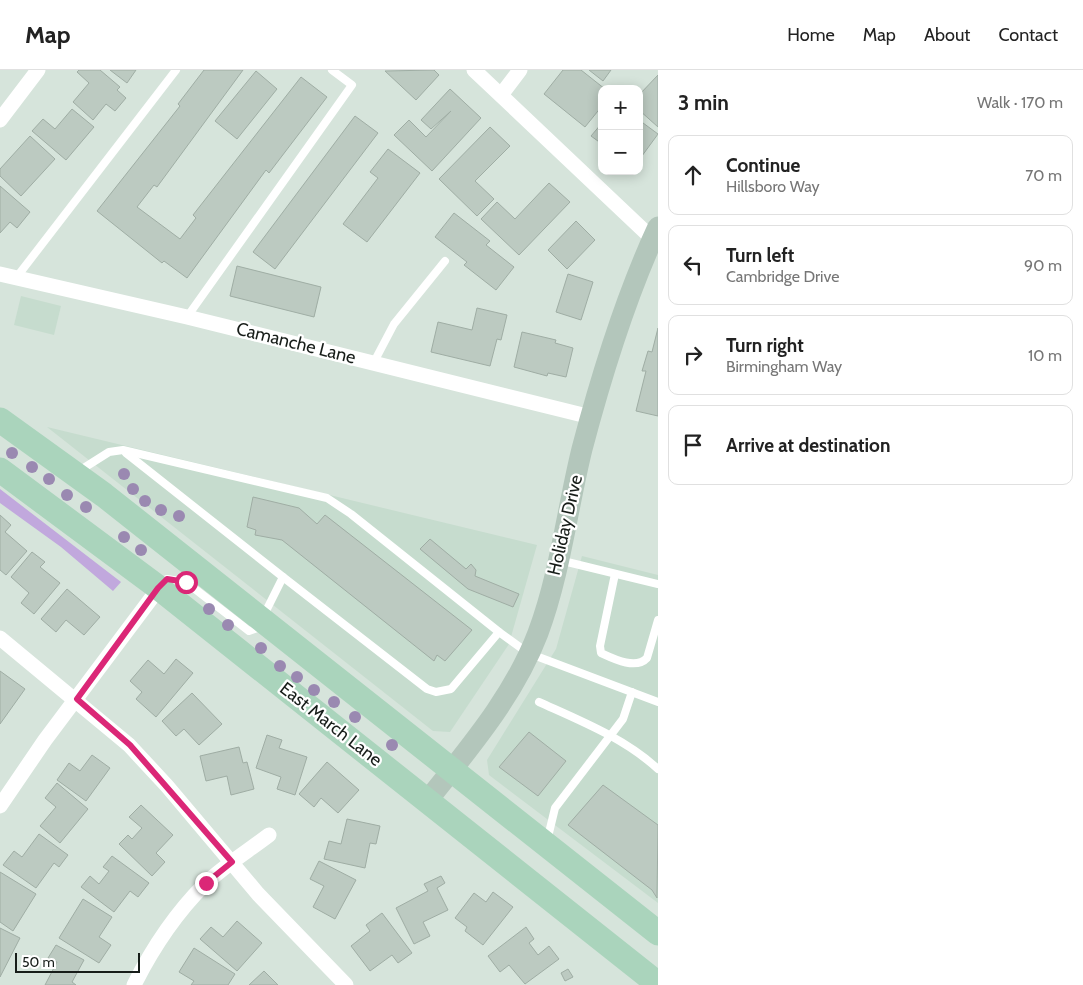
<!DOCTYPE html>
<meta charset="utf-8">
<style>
:root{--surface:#fff;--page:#f2f2f2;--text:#222;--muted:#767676;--line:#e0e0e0}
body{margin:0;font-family:Cabin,sans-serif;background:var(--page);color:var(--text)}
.controls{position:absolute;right:15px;top:15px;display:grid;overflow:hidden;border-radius:10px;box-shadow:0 2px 12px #0003}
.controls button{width:45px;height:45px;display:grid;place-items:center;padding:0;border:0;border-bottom:1px solid var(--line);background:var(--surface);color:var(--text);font:25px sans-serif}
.scale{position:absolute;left:15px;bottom:12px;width:125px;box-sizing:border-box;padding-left:5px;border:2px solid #171d19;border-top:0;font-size:14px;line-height:18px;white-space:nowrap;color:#171d19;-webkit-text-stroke:4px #fff;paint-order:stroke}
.stop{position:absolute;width:15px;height:15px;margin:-11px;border:4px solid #db2777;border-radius:50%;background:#fff}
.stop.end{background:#db2777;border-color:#fff;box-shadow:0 1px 5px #0008}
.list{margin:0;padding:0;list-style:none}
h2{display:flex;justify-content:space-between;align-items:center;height:65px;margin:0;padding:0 20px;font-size:21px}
h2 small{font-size:16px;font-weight:400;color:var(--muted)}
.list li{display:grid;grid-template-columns:32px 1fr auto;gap:15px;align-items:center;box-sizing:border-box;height:80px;margin:0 10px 10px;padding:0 10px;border:1px solid var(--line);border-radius:10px}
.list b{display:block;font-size:19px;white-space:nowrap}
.list p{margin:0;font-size:16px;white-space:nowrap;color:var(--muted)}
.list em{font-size:16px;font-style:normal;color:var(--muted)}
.icon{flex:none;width:28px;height:28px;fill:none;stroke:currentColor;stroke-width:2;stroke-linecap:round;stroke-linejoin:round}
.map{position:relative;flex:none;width:658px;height:915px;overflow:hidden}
header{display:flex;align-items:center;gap:30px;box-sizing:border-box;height:70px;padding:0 25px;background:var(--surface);border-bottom:1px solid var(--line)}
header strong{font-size:24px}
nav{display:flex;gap:28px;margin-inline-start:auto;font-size:18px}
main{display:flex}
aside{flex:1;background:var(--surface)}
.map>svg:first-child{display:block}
.built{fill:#c6dcce}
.green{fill:#c1a8dd}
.building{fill:#bccac1;stroke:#9fada4}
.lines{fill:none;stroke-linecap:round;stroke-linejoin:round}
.lane{stroke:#fff;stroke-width:8}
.street{stroke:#fff;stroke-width:15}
.secondary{stroke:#b3c6bb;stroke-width:21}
.primary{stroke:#aad4bc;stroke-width:25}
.tree{fill:#9a89b1}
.route{stroke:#db2777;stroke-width:6}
.labels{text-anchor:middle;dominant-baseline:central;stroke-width:4.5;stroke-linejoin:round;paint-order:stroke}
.street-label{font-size:18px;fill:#171d19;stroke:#fff}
</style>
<header>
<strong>Map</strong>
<nav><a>Home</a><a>Map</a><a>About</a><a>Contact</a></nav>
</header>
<main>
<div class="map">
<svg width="658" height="915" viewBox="0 0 658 915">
<rect width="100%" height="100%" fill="#d6e4db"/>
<g class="built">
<path d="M 21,226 L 61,236 L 54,265 L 14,255 Z"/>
<path d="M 47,357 L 537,475 L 509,574 L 450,662 L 433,661 Z"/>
<path d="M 582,486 L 658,505 L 658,833 L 489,705 L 487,690 L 556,579 Z"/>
</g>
<path class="green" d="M 0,419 L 121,512 L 113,521 L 61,477 L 0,433 Z"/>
<g class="building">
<path d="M 79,0 L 100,0 L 120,17 L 117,20 L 126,28 L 115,41 L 106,34 L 93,50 L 73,32 L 89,13 L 77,2 Z"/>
<path d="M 110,0 L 136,0 L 127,13 Z"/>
<path d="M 204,0 L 243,0 L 157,117 L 154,115 L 137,137 L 180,169 L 196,148 L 193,145 L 301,7 L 327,27 L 269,103 L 266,100 L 187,208 L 164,191 L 162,193 L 97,141 L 180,36 L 178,34 Z"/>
<path d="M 434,0 L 439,5 L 416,30 L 385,1 Z"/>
<path d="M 563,0 L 581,0 L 605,19 L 602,19 L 602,36 L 585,57 L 544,24 Z"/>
<path d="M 589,0 L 611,0 L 603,11 Z"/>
<path d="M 256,1 L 277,19 L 237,69 L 215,51 Z"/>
<path d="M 658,5 L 658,57 L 639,40 L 639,25 Z"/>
<path d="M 450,19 L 481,48 L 432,101 L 394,65 L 409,50 L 426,67 L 451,41 L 431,59 L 421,50 Z"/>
<path d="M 72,39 L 94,57 L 66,90 L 32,61 L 43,49 L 55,59 Z"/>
<path d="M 355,46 L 378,63 L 275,199 L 253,182 Z"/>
<path d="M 639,50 L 658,64 L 639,90 Z"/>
<path d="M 602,53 L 602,74 L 591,66 Z"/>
<path d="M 490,57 L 510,76 L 475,111 L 494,129 L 477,146 L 439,109 Z"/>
<path d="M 30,66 L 55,89 L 21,126 L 0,106 L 0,99 Z"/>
<path d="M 388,79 L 420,103 L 367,172 L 343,154 L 378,108 L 370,102 Z"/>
<path d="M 549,113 L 570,132 L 519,185 L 481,149 L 497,132 L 515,149 Z"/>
<path d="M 0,116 L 30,142 L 17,158 L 10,152 L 0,163 Z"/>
<path d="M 454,143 L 490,171 L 486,175 L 514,197 L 496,220 L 464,195 L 467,192 L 435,167 Z"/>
<path d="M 576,151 L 595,170 L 567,199 L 548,180 Z"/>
<path d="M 237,196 L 321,217 L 314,247 L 230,226 Z"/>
<path d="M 568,204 L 593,212 L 581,250 L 556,242 Z"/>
<path d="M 477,238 L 507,245 L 501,270 L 497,269 L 490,296 L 431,282 L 438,252 L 472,260 Z"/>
<path d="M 658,258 L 658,346 L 636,341 L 646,301 L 642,301 L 648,281 L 652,282 Z"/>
<path d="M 522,262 L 556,270 L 555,273 L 573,278 L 566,307 L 548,303 L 547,306 L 514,297 Z"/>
<path d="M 253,427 L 299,438 L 317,454 L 325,445 L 472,560 L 445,591 L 437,585 L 434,591 L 282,470 L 255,465 L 256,460 L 247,457 Z"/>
<path d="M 0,445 L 11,455 L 5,462 L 27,481 L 6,505 L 0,500 Z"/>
<path d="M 430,469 L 466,499 L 471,494 L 476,500 L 475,506 L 519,524 L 513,537 L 468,519 L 420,479 Z"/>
<path d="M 32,482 L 45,492 L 40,497 L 60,513 L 34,544 L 21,533 L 29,523 L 11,507 Z"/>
<path d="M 67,519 L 100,547 L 84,565 L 66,550 L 56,562 L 41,549 Z"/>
<path d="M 176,589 L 193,603 L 156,647 L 136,629 L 142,622 L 130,611 L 148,590 L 164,604 Z"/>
<path d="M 0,601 L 25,619 L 0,654 Z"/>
<path d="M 192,623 L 222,654 L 199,675 L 184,659 L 176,666 L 162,651 Z"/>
<path d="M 529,662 L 566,691 L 538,726 L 499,697 Z"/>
<path d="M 267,665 L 282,670 L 279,678 L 307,687 L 295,725 L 277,719 L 281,707 L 256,698 Z"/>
<path d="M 239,677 L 243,693 L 247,692 L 254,719 L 231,725 L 227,706 L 206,711 L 200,686 Z"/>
<path d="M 92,685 L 110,698 L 86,731 L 57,710 L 69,693 L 80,701 Z"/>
<path d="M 327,692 L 359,720 L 338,743 L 321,728 L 314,737 L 299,724 Z"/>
<path d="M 57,713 L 88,739 L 60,773 L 40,756 L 56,737 L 45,728 Z"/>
<path d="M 603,715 L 658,755 L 657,828 L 652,820 L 568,755 Z"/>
<path d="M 141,735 L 173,765 L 156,783 L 165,792 L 152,806 L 119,774 L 128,765 L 132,769 L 142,758 L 129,747 Z"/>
<path d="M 347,749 L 380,756 L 376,774 L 370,773 L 365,798 L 324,789 L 329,771 L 341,774 Z"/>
<path d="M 39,764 L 68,785 L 59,797 L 54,793 L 36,818 L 3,795 L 14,781 L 22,787 Z"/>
<path d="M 112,786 L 149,813 L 138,827 L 130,821 L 114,842 L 81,817 L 90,806 L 99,814 L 109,801 L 103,797 Z"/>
<path d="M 319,791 L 356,810 L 335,849 L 313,837 L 324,816 L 310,809 Z"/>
<path d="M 0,802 L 36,824 L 13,861 L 0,852 Z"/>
<path d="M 441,806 L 445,813 L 437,818 L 448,840 L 423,852 L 430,866 L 414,874 L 396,838 L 428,821 L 424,814 Z"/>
<path d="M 493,822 L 513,837 L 483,875 L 465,861 L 467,857 L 455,848 L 474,823 L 486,832 Z"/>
<path d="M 83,829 L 112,847 L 99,867 L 111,875 L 99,893 L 59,868 Z"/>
<path d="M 382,843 L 412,883 L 398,893 L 392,885 L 370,901 L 351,876 L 370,861 L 366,855 Z"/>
<path d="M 237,851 L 262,873 L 237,901 L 200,869 L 211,857 L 223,867 Z"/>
<path d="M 526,857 L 534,869 L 529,873 L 538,885 L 549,876 L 559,889 L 525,914 L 509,895 L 500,902 L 488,886 Z"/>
<path d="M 0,858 L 20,868 L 0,907 Z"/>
<path d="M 56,875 L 84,890 L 72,912 L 76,915 L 45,915 L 57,892 L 48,888 Z"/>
<path d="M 194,878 L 235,904 L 228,915 L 191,915 L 194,911 L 179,902 Z"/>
<path d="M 568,899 L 573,907 L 565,911 L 561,903 Z"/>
<path d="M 264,901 L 278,915 L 249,915 Z"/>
</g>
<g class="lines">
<g class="lane">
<path d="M 16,208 L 176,0"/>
<path d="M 187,247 L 352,15 L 332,0"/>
<path d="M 374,292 L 394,254 L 445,191"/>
<path d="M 126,383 L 283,507"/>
<path d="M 79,401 L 109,382 L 123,380 L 327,428 L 351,444 L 499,562 L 451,619 L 436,622 L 427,619 L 283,507 L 263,547"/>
<path d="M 559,490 L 658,514"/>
<path d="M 615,504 L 600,576 L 601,583 C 614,589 636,600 647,588 L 658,550"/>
<path d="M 162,515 L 167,509 L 186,512 L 249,561 L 263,556"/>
<path d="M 499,562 L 528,583 L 658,632"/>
<path d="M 539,632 C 581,651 624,668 658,699"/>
<path d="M 547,771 L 555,738 L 623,649 L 632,622"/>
</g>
<g class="street">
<path d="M 474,0 L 658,174"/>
<path d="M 501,25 L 520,0"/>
<path d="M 0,50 L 38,0"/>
<path d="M 0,204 L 187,247 L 591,347"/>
<path d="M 0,568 L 129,675 L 167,716 L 258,824 L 346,915"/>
<path d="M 0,736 L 45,670 L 159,518"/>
<path d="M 134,915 C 153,877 175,844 205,814 C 224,796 248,781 269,765"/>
</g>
<path class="secondary" d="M 428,730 C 469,678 514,626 538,563 C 560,504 567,440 582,379 C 602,303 625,228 658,157"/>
<g class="primary">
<path d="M 0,350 L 104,425 L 658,863"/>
<path d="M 0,400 L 159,518 L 658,914"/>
</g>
</g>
<g class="tree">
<circle cx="12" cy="383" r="6"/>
<circle cx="32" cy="397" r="6"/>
<circle cx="124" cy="404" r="6"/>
<circle cx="49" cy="409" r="6"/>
<circle cx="133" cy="419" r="6"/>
<circle cx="67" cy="425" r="6"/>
<circle cx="145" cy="431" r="6"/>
<circle cx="86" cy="437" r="6"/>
<circle cx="161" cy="440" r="6"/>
<circle cx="179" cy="446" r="6"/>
<circle cx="124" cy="467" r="6"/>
<circle cx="141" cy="480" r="6"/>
<circle cx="209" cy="539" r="6"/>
<circle cx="228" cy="555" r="6"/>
<circle cx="261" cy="578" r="6"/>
<circle cx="280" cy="596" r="6"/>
<circle cx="297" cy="607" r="6"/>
<circle cx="314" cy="620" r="6"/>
<circle cx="334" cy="632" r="6"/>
<circle cx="355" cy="647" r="6"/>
<circle cx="392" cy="675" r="6"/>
</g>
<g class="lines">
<path class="route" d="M 186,512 L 167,509 L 158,518 L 77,629 L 130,675 L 232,792 L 206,813"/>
</g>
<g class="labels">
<g class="street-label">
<text transform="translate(296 273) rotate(14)">Camanche Lane</text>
<text transform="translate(565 455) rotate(-77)">Holiday Drive</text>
<text transform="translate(331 654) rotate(38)">East March Lane</text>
</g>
</g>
</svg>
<div class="controls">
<button>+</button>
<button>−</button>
</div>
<div class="scale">50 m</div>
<div class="stop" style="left:186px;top:512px"></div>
<div class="stop end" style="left:206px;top:813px"></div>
</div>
<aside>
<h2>3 min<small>Walk · 170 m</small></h2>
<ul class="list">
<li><svg class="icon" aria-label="ahead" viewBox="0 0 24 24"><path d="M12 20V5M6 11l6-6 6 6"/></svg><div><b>Continue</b><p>Hillsboro Way</p></div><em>70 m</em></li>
<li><svg class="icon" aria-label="left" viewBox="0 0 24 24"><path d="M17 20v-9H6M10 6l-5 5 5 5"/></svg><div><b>Turn left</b><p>Cambridge Drive</p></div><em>90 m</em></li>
<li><svg class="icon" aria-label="right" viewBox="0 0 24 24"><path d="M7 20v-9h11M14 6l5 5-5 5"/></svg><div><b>Turn right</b><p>Birmingham Way</p></div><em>10 m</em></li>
<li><svg class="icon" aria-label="arrive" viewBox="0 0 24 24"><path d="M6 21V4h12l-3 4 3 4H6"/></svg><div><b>Arrive at destination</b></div></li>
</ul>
</aside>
</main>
